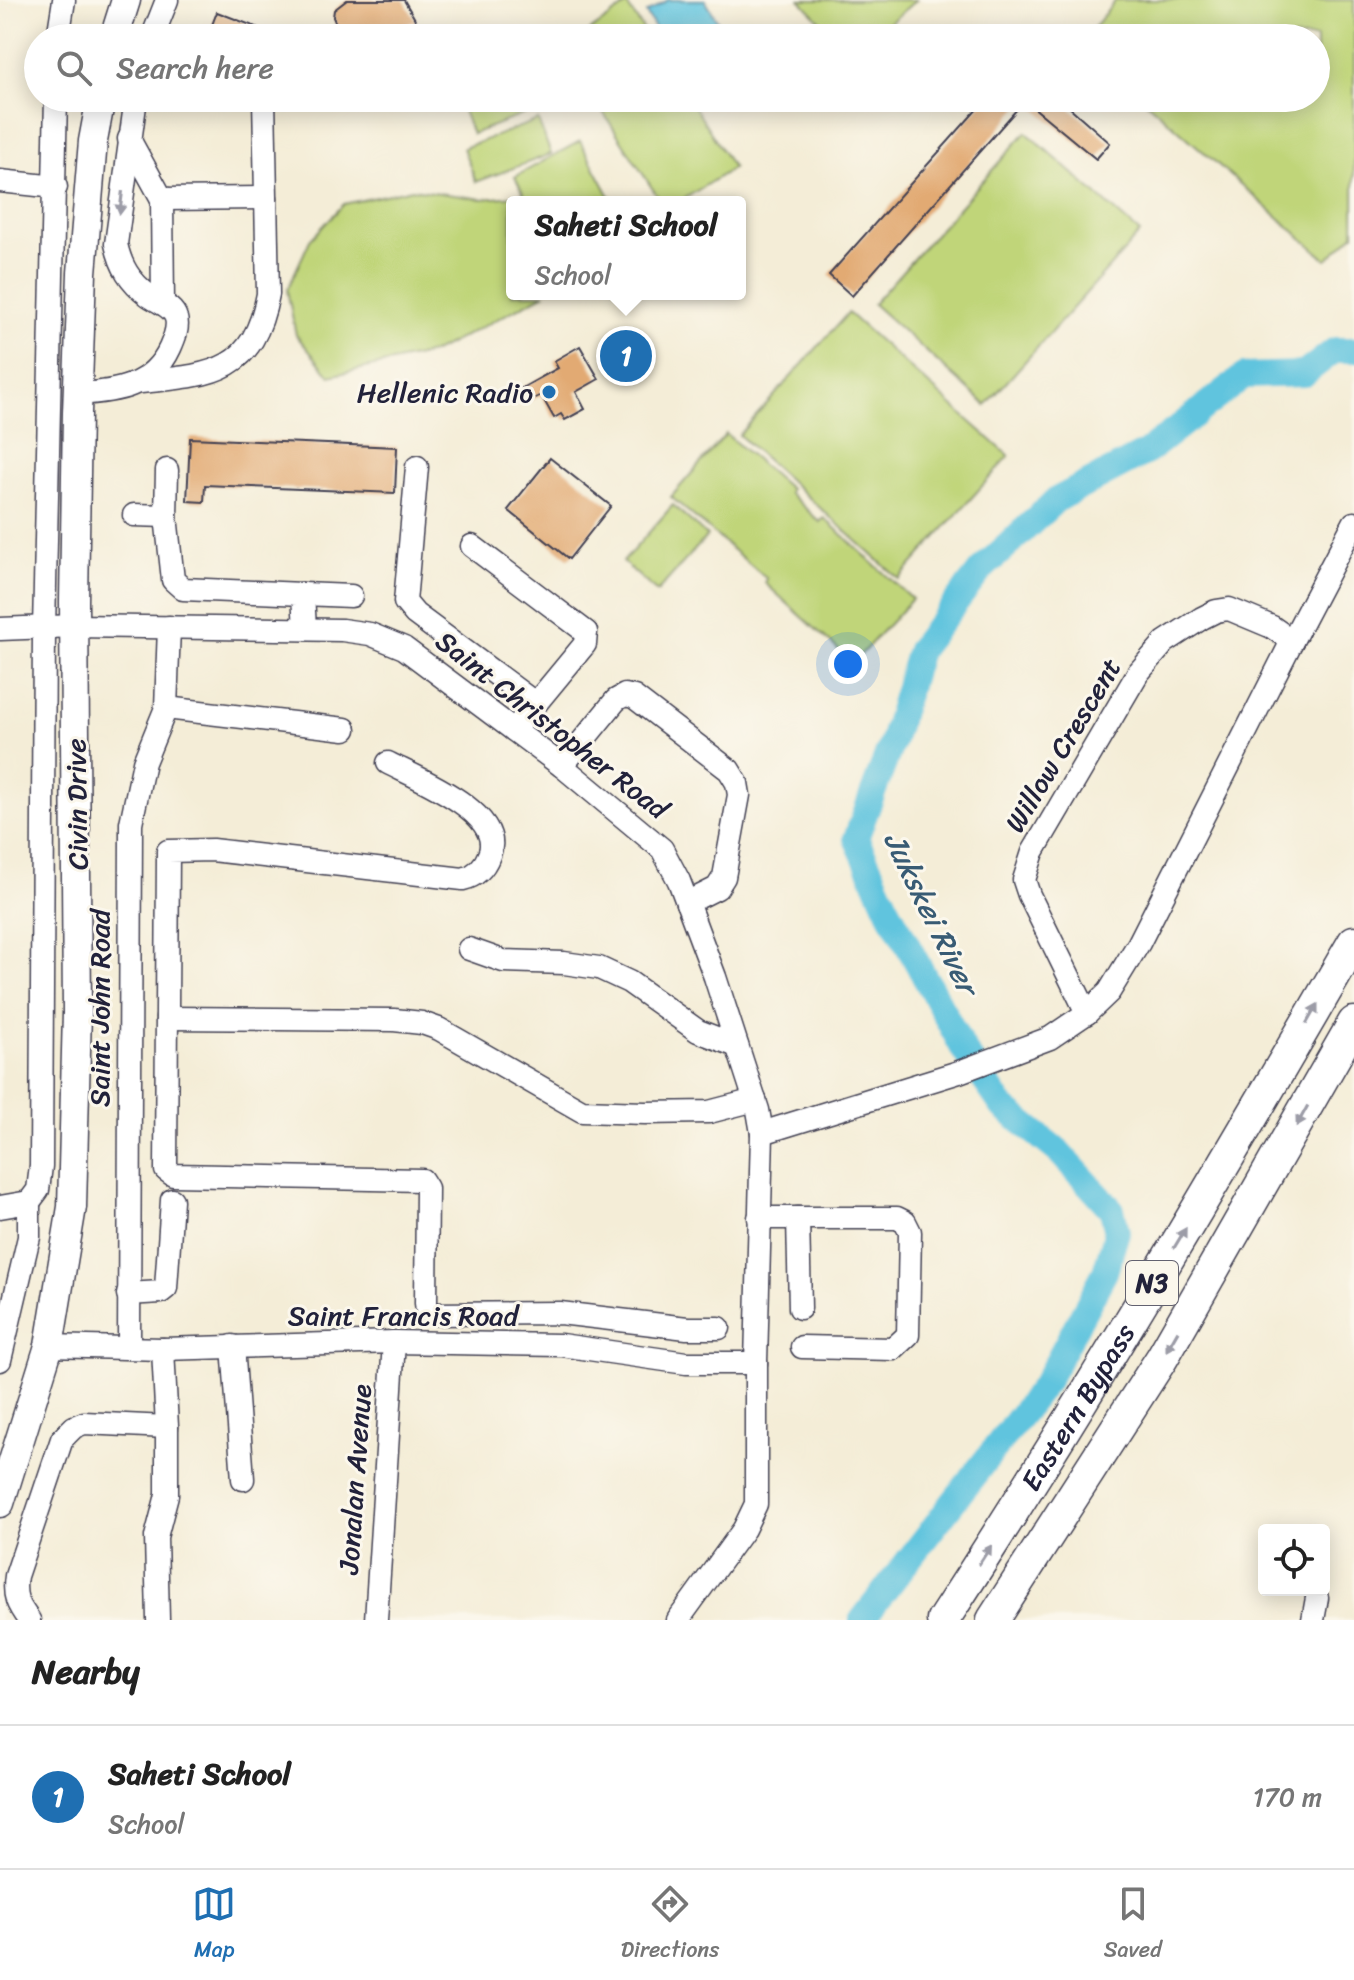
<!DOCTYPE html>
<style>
:root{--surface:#fff;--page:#f2f2f2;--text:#222;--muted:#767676;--line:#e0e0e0;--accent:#1f6fb2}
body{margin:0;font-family:Sriracha,sans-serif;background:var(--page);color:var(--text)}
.controls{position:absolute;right:24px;bottom:24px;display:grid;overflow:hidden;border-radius:8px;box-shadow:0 4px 20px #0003}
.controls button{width:72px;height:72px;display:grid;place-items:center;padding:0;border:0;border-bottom:2px solid var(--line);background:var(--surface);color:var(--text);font:40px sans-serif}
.you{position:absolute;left:848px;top:664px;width:28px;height:28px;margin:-20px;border:6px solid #fff;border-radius:50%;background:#1a73e8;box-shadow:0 0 0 12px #1a73e833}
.badge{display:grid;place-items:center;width:52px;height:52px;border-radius:50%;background:var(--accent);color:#fff;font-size:26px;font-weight:700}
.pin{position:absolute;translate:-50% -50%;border:4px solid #fff;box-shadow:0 2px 8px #0006}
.popup{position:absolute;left:506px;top:196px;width:240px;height:104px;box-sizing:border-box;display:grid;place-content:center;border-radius:8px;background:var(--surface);filter:drop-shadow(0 2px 6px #0005);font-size:26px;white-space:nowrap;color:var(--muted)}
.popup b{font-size:30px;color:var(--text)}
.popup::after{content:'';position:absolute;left:50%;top:100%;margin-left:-16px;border:16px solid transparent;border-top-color:var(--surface)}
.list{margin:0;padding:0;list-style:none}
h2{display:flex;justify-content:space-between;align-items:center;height:104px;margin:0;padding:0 32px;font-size:34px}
h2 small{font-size:26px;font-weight:400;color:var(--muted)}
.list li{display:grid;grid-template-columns:52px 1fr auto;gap:24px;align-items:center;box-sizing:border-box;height:144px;padding:0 32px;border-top:2px solid var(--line)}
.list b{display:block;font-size:30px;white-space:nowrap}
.list p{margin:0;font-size:26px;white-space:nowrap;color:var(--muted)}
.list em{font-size:26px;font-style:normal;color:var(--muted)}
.icon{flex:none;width:44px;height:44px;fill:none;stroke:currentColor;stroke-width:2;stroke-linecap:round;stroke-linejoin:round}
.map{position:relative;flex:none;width:1354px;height:1620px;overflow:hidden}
.search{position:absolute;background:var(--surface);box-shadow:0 4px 20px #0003;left:24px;right:24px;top:24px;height:88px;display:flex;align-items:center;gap:20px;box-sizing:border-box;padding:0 28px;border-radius:44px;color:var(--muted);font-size:30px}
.sheet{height:248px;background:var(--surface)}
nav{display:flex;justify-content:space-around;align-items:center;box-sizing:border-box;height:112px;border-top:2px solid var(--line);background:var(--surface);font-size:22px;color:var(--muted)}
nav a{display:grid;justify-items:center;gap:4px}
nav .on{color:var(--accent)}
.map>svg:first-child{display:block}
.green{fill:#c0d579;stroke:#717c5a;stroke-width:2}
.water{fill:#60c4de;stroke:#41738c;stroke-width:2}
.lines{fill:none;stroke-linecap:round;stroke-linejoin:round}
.river{stroke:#60c4de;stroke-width:26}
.building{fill:#e2aa73}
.minor-casing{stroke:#424052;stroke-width:25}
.major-casing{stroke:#424052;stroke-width:31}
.highway-casing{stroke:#424052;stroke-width:35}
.minor{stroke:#fff;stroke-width:22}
.major{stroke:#fff;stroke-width:28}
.highway{stroke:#fff;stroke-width:32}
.oneway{fill:#9c9ca7}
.poi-dot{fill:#1f6fb2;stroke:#fbf7ec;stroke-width:3}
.labels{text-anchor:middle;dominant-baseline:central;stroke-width:6;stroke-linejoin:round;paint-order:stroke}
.shield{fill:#fbf7ec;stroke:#636270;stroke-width:2}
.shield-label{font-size:26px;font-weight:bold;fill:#22223b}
.poi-label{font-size:28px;fill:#22223b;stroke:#fbf7ec;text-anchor:end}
.street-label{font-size:28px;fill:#22223b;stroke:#fbf7ec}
.water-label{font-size:30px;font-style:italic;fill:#385b74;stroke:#fbf7ec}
</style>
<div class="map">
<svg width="1354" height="1620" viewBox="0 0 1354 1620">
<rect width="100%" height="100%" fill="#fbf7ec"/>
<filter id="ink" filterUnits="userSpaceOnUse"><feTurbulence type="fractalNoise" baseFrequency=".0125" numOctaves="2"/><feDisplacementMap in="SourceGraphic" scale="16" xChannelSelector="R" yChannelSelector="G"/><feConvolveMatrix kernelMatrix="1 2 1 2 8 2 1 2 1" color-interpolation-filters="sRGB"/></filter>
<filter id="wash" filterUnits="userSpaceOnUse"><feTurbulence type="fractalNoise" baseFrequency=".006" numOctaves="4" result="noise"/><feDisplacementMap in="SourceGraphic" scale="32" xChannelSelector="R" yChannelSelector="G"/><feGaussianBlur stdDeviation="1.8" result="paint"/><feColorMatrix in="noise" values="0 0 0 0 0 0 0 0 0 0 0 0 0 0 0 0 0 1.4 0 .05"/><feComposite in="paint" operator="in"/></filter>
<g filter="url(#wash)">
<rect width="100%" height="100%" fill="#f4edd7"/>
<g class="green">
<path d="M 800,0 L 916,0 L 872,38 L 837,38 Z"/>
<path d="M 1116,0 L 1354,0 L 1354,234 L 1327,260 L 1142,98 L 1316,98 L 1316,38 L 1086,38 Z"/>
<path d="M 627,5 L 649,38 L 580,38 Z"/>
<path d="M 458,98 L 543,98 L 546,106 L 472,134 Z"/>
<path d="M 594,98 L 689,98 L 733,168 L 679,202 L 661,202 Z"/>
<path d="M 538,120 L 551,154 L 476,182 L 463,148 Z"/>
<path d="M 1026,132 L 1140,233 L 986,405 L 873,304 Z"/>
<path d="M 580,141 L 613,202 L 528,202 L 515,177 Z"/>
<path d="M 412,189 L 482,199 L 515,196 L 518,202 L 512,202 L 512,294 L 545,294 L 432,353 L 330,376 L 296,335 L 287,290 L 310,240 L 344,204 Z"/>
<path d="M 848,313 L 1009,456 L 899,579 L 739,435 Z"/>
<path d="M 726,434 L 790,489 L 788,492 L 820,522 L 824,518 L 912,599 L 853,663 L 765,583 L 767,579 L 671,497 Z"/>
<path d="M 673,505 L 707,536 L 657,592 L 623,562 Z"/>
</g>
<path class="water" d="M 668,0 L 705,0 L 723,30 L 709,38 L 661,38 L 646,13 Z"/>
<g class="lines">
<path class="river" d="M 862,1620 L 1046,1382 L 1105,1272 L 1117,1232 L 1112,1210 L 1059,1152 L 1003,1107 L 965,1052 L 886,905 L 856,838 L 892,742 L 919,650 L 981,570 L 1056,500 L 1147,452 L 1244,376 L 1304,374 L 1335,350 L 1354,350"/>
</g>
<g id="blocks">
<g class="building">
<path d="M 347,0 L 404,0 L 416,21 L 402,26 L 410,38 L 342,38 L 333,17 L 334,10 Z"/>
<path d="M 217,12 L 282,37 L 282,38 L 207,38 Z"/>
<path d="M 987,98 L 1059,98 L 1110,143 L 1096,159 L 1027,102 L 1018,108 L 852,296 L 829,275 Z"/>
<path d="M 580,346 L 599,379 L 576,392 L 585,409 L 565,420 L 561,414 L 554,418 L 541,395 L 528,402 L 520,389 L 558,368 L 554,361 Z"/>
<path d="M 190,438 L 397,447 L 395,493 L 205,485 L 204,502 L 187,501 Z"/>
<path d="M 550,458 L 611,506 L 569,559 L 508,510 Z"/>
</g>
</g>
</g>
<g filter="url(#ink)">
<use href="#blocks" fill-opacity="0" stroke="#424052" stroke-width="2"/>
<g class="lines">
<defs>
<g id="minor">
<path d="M 58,38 L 64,0"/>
<path d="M 152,38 L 167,0"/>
<path d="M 129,139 L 162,199 L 163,304"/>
<path d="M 0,181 L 56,187"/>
<path d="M 162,199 L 266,198"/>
<path d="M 140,382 C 212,375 253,374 268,294 L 264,98"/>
<path d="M 77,394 C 116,392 152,387 170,348 C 174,339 179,328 176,318 C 173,306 157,302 148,295 C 130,281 121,267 116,244 L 136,98"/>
<path d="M 417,467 L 405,602 L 415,614 L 536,704"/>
<path d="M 167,470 L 166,516 L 173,580 L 183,589 L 303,594 L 305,629"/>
<path d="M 134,515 L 166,516"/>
<path d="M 472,546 L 586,632 L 585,644 L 514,730"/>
<path d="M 303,594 L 351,596"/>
<path d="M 0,629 L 74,626 L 342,630 L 370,634 L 404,648 L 562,766 L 662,849 L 679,881 L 715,977 L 758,1110 L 762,1133 L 756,1363 L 756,1504 L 744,1529 L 678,1620"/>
<path d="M 166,708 L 345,729"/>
<path d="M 388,763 C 417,778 506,813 489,855 C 484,868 476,876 463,879 L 212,850 L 168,851 L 166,1170 L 173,1175 L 422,1180 L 427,1188 L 426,1303 L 427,1310 L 433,1314 L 560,1313 L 687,1328 L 719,1328"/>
<path d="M 562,766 L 616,700 L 625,695 L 634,697 L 729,770 L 737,783 L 739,795 L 724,877 L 717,888 L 687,903"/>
<path d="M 469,949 L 503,961 L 564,963 L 599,968 L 629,982 L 698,1031 L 737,1046"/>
<path d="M 1087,1013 L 1029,895 L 1024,880 L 1033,852 L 1138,673 L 1165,642 L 1202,618 L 1216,611 L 1229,609 L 1272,627 L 1292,641"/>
<path d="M 167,1018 L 394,1020 L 422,1023 L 439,1029 L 582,1111 L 645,1113 L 709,1112 L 755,1100"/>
<path d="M 762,1133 L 959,1072 L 1050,1038 L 1087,1013 L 1109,992 L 1139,943 L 1292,641 L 1354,523"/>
<path d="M 29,1202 L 38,1190 L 41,1166 L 44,629 L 56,98"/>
<path d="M 0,1207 L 29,1202"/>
<path d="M 759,1218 L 897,1218 L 905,1222 L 910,1232 L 908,1335 L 893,1349 L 802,1347"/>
<path d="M 798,1218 L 800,1308"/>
<path d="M 128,1294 L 161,1292 L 166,1288 L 172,1200"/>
<path d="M 49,1346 L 163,1349 L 394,1342 L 561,1345 L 686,1363 L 756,1363"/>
<path d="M 233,1346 L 243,1479"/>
<path d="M 129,1347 L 131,823 L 144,762 L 166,708 L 169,627"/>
<path d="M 0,1360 L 29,1237 L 29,1202"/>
<path d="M 29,1620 C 17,1604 13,1596 16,1576 L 62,1439 L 74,1427 L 84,1423 L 167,1427"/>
<path d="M 158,1620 L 156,1537 L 167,1495 L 167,1427 L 163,1349"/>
<path d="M 376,1620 L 394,1342"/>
<path d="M 1313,1620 L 1317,1598"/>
</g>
<g id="major">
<path d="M 114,38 L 126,0"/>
<path d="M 0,1503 L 49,1346 L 72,1207 L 77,1012 L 74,602 L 77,413 L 82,273 L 93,141 L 101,98"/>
</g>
<g id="highway">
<path id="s1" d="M 943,1620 C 1087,1399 1221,1171 1354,942"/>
<path d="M 993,1620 L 1162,1358 L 1354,1023"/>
</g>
</defs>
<use href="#minor" class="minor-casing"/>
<use href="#major" class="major-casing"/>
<use href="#highway" class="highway-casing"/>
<use href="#minor" class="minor"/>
<use href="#major" class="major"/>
<use href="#highway" class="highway"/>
</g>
<defs><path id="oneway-solid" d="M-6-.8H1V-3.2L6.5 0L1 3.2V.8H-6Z" transform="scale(2)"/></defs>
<g class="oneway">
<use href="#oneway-solid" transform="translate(121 203) rotate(97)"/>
<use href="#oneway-solid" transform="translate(1312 1014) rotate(-60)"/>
<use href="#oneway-solid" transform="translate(1302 1116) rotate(119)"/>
<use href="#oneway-solid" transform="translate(1180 1238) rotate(-59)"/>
<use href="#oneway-solid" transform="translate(1172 1341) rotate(120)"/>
<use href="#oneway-solid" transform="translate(985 1555) rotate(-57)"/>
</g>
</g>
<circle class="poi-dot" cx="549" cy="392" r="8"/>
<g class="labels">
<rect class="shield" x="1126" y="1261" width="52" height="44" rx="6"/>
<g class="shield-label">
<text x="1152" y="1283">N3</text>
</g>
<g class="poi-label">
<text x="533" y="392">Hellenic Radio</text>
</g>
<g class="street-label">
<text transform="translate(552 725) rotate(38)">Saint Christopher Road</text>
<text transform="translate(1063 745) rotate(-59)">Willow Crescent</text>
<text transform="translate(77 804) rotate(-91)">Civin Drive</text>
<text transform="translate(99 1008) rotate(-90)">Saint John Road</text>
<text x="403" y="1315">Saint Francis Road</text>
<text stroke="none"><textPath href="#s1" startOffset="252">Eastern Bypass</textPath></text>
<text transform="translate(355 1479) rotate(-86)">Jonalan Avenue</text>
</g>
<g class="water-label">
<text transform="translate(931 913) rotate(64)">Jukskei River</text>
</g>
</g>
</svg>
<div class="controls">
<button><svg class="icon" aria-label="locate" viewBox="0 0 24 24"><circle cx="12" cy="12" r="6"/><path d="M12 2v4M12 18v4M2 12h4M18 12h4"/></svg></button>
</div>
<div class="you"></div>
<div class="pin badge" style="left:626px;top:356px">1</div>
<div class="popup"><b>Saheti School</b>School</div>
<div class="search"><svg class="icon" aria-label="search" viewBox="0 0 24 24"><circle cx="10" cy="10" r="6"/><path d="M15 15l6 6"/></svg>Search here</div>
</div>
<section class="sheet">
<h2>Nearby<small></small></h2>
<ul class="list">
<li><span class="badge">1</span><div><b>Saheti School</b><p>School</p></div><em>170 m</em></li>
</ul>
</section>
<nav>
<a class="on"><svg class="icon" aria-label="map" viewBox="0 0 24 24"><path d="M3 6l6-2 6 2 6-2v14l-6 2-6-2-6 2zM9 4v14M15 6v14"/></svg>Map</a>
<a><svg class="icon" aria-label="directions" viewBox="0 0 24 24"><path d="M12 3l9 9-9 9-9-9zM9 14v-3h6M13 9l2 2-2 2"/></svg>Directions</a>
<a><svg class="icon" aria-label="saved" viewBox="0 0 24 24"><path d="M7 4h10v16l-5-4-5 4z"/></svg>Saved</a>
</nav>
